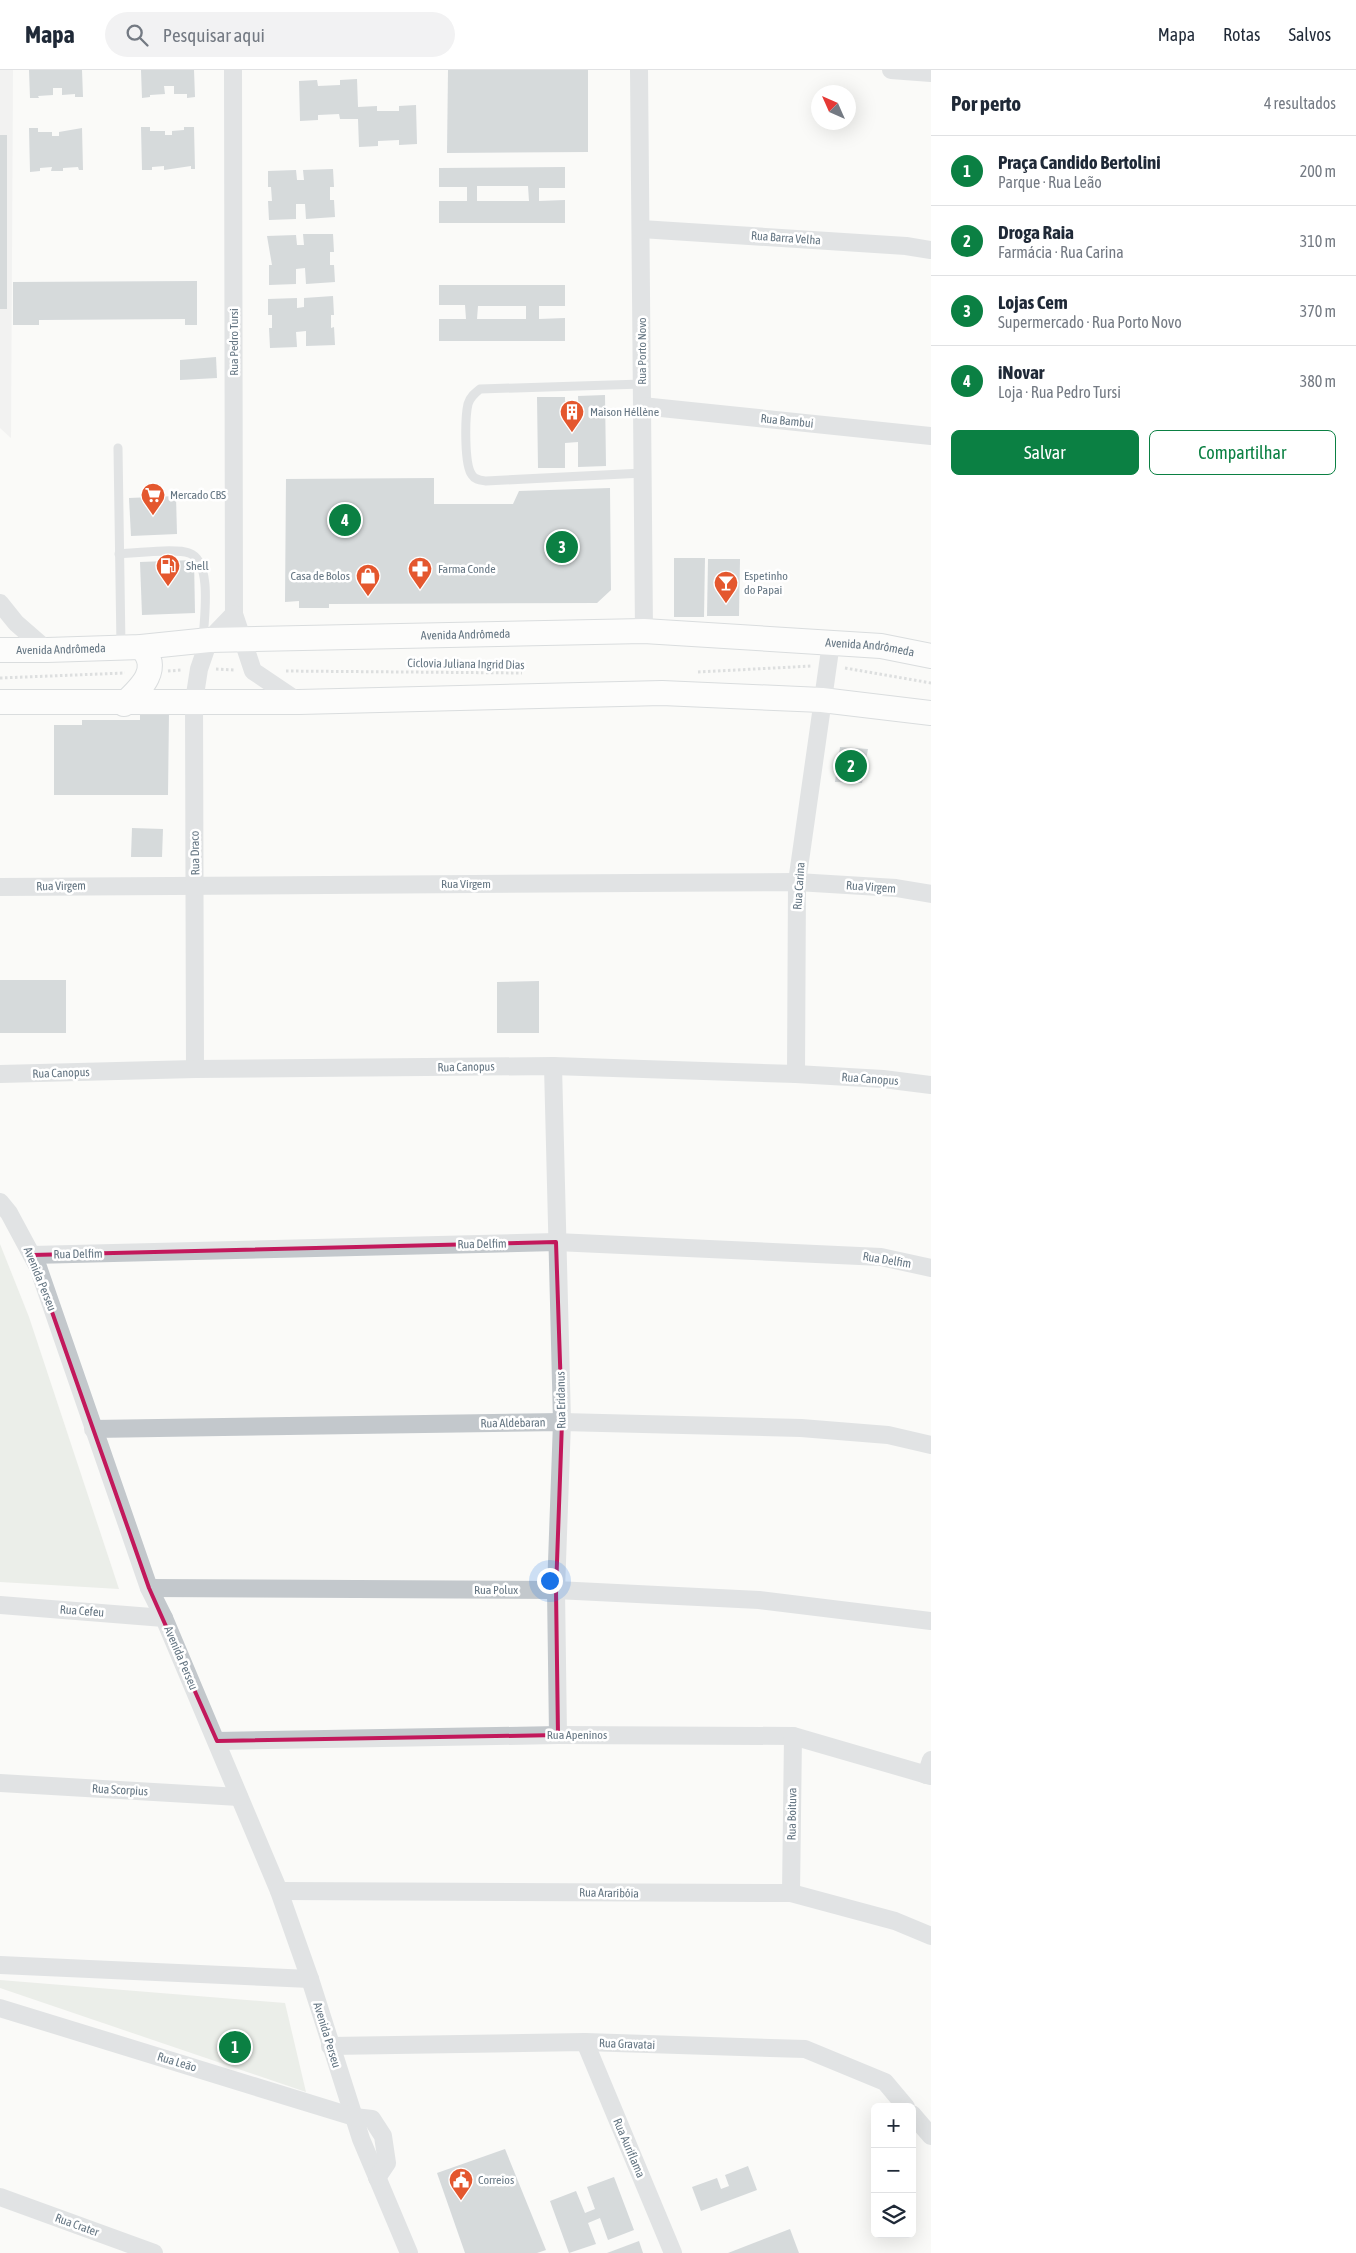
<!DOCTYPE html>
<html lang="pt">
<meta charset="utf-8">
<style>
:root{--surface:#fff;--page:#f2f2f3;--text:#1f2937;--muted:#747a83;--line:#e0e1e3;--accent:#0b8043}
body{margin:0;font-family:"Asap Condensed",sans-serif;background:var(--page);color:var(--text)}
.controls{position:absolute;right:15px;bottom:15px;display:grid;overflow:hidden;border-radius:8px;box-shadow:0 5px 20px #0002}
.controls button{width:45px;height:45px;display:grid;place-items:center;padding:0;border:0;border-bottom:1px solid var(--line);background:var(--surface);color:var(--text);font:25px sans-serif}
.compass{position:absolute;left:811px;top:15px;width:45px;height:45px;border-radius:50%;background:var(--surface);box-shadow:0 5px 20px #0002;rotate:315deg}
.you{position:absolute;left:549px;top:1510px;width:18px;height:18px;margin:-12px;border:4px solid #fff;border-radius:50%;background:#1a73e8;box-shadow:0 0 0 8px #1a73e833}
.badge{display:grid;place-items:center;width:32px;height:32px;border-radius:50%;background:var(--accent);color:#fff;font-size:16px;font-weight:700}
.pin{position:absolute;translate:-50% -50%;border:2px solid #fff;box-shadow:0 1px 5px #0006}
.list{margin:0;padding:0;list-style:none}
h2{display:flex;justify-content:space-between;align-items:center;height:65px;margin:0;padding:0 20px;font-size:21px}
h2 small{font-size:16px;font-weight:400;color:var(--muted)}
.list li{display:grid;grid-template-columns:32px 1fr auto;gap:15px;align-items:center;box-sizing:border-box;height:70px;padding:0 20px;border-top:1px solid var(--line)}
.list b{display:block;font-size:19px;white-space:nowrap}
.list p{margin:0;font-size:16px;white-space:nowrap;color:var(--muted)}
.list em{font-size:16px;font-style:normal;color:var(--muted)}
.actions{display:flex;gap:10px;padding:15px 20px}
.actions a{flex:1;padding:11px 0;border:1px solid var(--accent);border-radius:8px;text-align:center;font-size:18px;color:var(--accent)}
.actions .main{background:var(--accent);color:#fff}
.icon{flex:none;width:28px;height:28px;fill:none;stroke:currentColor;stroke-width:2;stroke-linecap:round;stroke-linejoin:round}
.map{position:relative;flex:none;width:931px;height:2183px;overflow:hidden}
header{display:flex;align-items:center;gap:30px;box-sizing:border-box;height:70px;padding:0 25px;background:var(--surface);border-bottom:1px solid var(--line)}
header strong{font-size:24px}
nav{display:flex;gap:28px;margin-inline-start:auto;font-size:18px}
.search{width:350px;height:45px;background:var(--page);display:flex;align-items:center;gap:12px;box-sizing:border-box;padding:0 18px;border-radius:28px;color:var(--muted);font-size:19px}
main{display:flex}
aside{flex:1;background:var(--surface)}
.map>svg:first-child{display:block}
.built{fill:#e8e9e9}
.green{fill:#dadfd7}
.building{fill:#aab3b9;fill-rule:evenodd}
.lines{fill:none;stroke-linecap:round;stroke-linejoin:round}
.secondary-casing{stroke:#b3babf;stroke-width:26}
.path{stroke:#bbbfc2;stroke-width:3;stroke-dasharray:2.5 2.5;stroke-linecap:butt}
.service{stroke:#c3c8cc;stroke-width:9}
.minor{stroke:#c3c8cc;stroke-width:18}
.secondary{stroke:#fff;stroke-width:24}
.marked{fill:none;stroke:#c2185b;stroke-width:4;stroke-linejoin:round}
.labels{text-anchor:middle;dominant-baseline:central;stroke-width:5;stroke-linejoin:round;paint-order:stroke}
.street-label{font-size:12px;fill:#657683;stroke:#fff}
.poi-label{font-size:12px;fill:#657683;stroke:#fff;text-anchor:start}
</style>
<header>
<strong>Mapa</strong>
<div class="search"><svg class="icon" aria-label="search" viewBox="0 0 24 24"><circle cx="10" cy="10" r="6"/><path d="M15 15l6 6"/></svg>Pesquisar aqui</div>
<nav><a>Mapa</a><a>Rotas</a><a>Salvos</a></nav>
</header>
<main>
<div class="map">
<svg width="931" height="2183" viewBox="0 0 931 2183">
<rect width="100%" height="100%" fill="#fafaf8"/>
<path class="built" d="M 0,0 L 13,0 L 11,368 L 0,358 Z"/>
<g class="green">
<path d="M 0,1174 L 29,1247 L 119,1519 L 0,1512 Z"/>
<path d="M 0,1910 L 285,1933 L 306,2022 L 0,1918 Z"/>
</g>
<g class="building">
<path d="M 29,0 L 82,0 L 83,27 L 75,27 L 75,24 L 62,25 L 62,18 L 53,18 L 53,25 L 38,26 L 39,28 L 30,28 Z"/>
<path d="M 141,0 L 194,0 L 195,27 L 187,28 L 187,24 L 174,24 L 174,16 L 164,16 L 165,24 L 150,25 L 150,27 L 142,28 Z"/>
<path d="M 448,0 L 588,0 L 588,82 L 447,83 Z"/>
<path d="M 357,9 L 358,37 L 377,36 L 377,41 L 399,41 L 399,36 L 416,35 L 417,74 L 399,75 L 399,70 L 378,71 L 378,76 L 359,77 L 358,49 L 340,49 L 339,44 L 318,45 L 318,50 L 300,51 L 299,11 L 317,10 L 318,16 L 340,15 L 340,10 Z"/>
<path d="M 141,57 L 150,57 L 150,61 L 165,61 L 165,65 L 172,65 L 172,61 L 184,60 L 184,57 L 194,57 L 195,99 L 191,99 L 191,96 L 164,100 L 164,96 L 152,97 L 152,100 L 142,100 Z"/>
<path d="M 29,58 L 38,58 L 38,62 L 52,62 L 52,66 L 59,66 L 59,62 L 82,58 L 83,100 L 79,100 L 78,97 L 63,98 L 63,101 L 51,101 L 52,97 L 40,98 L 40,101 L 30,102 Z"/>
<rect x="0" y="65" width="7" height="174"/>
<path d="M 565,97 L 565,118 L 539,118 L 539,131 L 565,130 L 565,153 L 439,153 L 439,131 L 467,131 L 467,117 L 439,117 L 439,98 ZM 477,116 L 528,116 L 529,131 L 477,131 Z"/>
<path d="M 333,99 L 334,117 L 330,117 L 330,130 L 334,130 L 335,147 L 306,149 L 305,134 L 296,134 L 296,149 L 269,150 L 268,131 L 272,131 L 271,117 L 268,117 L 268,101 L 296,100 L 297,110 L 304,110 L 303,100 Z"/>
<path d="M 303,164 L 333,164 L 334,182 L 330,182 L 330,195 L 334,195 L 335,212 L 306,214 L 305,198 L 296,199 L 296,214 L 269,215 L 269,195 L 272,195 L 267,166 L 296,165 L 297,175 L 304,175 Z"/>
<path d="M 197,211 L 197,255 L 185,255 L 185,249 L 39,250 L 39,255 L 13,255 L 13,212 Z"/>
<path d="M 439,215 L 565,215 L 565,236 L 539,236 L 539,249 L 565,248 L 565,271 L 439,271 L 439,249 L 466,249 L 465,235 L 439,235 ZM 478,236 L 526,236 L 526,249 L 477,249 Z"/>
<path d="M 333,226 L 334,245 L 331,245 L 331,258 L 334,257 L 335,275 L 306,276 L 306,261 L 296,262 L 297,277 L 270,278 L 269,258 L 272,258 L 272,245 L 268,245 L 268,229 L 297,228 L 297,238 L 304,237 L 304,228 Z"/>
<path d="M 216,287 L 217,308 L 180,310 L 180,290 Z"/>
<path d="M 605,325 L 606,396 L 578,397 L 578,372 L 565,373 L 565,398 L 538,398 L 537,327 L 565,327 L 565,353 L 579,352 L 578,326 Z"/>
<path d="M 434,408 L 434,434 L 513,434 L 519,421 L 610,418 L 611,520 L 597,533 L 329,534 L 329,538 L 299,538 L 299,531 L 285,532 L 286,409 Z"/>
<path d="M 176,426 L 177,464 L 131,466 L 129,428 Z"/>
<path d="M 674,488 L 705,488 L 704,547 L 674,547 Z"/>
<path d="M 708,489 L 740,489 L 739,546 L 707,546 Z"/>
<path d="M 194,490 L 195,543 L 142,545 L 140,492 Z"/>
<path d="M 140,642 L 169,642 L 168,725 L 54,725 L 54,655 L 82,655 L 82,650 L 140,650 Z"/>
<path d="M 840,677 L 868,679 L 862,713 L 835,712 Z"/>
<path d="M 132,758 L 163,759 L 162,787 L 131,787 Z"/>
<rect x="0" y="910" width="66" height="53"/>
<path d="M 539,911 L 539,963 L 497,963 L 497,912 Z"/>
<path d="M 505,2079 L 546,2180 L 537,2183 L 465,2183 L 437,2103 Z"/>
<path d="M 748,2096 L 757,2120 L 701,2141 L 692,2117 L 717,2108 L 721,2119 L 729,2116 L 725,2105 Z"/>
<path d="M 614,2107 L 634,2160 L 608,2170 L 600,2148 L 588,2153 L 596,2174 L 569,2183 L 550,2131 L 576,2121 L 585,2143 L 595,2139 L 587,2117 Z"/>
<path d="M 790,2159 L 799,2183 L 728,2183 Z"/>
<path d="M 639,2171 L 643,2183 L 607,2183 Z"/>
</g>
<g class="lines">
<defs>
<g id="secondary">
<path id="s1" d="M 0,580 L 47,580 L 141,577 L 209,570 L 644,561 L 881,576 L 931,586"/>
<path d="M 0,632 L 299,632 L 662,623 L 822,630 L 931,643"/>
<path d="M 124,634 C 141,618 162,599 141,577"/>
</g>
</defs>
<use href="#secondary" class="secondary-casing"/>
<g class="path">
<path d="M 845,598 L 931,613"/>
<path d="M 216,599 L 235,600"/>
<path d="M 168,601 L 182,600"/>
<path d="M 286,601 L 522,603"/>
<path d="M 698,602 L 812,596"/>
<path d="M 0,608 L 125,603"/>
</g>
<g class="service">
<path d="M 642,314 L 480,319 C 475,323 470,327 468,334 C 465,347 464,395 472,405 C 475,410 480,410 486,411 L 643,403"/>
<path d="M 118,378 L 121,577"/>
<path d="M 119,484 C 135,483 176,478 189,483 C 213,491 204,549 203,570"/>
</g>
<g class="minor">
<path d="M 233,0 L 234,544 L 253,601 L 299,632"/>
<path d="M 639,0 L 644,561"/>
<path d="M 891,0 L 931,3"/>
<path d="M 641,159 L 906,176 L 931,180"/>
<path d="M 642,336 L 931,366"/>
<path d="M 0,533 L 16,553 L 47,580"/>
<path d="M 0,817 L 797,812 L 896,818 L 931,824"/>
<path d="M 553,996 L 562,1352 L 556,1520 L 558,1665"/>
<path d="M 195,999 L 194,631 L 199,599 L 209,570 L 234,544"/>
<path d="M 0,1004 L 195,999 L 553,996 L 796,1004 L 883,1009 L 931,1015"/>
<path d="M 796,1004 L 797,812 L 831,573"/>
<path d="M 0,1132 L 9,1143 L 38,1197 L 149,1518 L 164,1548 L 279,1821 L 310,1909 L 361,2069 L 409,2183"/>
<path d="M 32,1185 L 556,1172 L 881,1187 L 931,1198"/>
<path d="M 93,1359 L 562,1352 L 801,1358 L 888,1365 L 931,1375"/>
<path d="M 149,1518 L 556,1520 L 759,1530 L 931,1551"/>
<path d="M 0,1535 L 164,1548"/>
<path d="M 217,1671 L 558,1665 L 793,1666 L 931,1706"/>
<path d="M 926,1705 L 931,1690"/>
<path d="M 0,1713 L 239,1727"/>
<path d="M 279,1821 L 791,1823 L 895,1851 L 931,1866"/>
<path d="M 791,1823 L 793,1666"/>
<path d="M 0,1895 L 310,1909"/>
<path d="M 0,1938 L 354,2047 L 372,2049 L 383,2066 L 387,2093 L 377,2108"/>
<path d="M 585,1972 L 673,2183"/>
<path d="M 330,1976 L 585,1972 L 805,1979 L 885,2012 L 906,2037"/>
<path d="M 912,2044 L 931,2066"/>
<path d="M 0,2127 L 154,2183"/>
</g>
<use href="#secondary" class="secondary"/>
</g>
<path d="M0 0H931V2183H0ZM 556,1172 L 562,1352 L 556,1520 L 558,1665 L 217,1671 L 149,1518 L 32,1185 Z" fill="#fafaf8" fill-opacity=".55" fill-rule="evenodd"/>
<path class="marked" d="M 556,1172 L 562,1352 L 556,1520 L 558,1665 L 217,1671 L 149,1518 L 32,1185 Z"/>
<defs>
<symbol id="building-pin" viewBox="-11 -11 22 30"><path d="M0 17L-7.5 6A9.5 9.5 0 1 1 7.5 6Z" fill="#e4572e" stroke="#fff"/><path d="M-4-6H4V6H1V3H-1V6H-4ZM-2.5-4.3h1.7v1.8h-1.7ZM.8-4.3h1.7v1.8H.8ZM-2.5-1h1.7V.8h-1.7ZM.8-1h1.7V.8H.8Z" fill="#fff"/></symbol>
<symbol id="supermarket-pin" viewBox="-11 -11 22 30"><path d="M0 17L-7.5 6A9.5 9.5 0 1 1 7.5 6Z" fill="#e4572e" stroke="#fff"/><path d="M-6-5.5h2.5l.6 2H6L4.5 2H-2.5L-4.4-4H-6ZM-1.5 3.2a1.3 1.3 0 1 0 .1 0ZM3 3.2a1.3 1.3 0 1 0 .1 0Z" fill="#fff"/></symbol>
<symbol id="fuel-pin" viewBox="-11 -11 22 30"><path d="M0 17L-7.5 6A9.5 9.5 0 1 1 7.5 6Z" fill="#e4572e" stroke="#fff"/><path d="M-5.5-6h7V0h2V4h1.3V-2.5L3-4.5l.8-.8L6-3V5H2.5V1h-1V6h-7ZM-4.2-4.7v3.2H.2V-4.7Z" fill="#fff"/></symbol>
<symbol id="pharmacy-pin" viewBox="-11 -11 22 30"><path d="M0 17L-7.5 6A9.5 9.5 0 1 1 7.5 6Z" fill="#e4572e" stroke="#fff"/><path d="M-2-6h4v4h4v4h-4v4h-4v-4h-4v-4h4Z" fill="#fff"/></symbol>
<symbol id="shop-pin" viewBox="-11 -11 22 30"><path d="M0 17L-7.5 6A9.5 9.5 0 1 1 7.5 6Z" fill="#e4572e" stroke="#fff"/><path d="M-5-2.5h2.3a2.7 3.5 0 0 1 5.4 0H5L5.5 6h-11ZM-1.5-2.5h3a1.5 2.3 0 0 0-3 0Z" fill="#fff"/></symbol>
<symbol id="bar-pin" viewBox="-11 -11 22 30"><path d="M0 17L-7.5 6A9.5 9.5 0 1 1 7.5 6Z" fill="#e4572e" stroke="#fff"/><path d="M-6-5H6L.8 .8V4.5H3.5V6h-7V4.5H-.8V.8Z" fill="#fff"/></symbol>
<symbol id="civic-pin" viewBox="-11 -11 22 30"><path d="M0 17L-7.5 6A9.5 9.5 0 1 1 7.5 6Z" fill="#e4572e" stroke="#fff"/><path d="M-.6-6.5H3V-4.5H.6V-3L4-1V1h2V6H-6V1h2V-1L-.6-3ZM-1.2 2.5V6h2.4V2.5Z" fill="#fff"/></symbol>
</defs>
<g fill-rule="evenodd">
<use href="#building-pin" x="558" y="328" width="28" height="38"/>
<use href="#supermarket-pin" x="139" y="411" width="28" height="38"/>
<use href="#fuel-pin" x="154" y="482" width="28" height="38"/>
<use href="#pharmacy-pin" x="406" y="485" width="28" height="38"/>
<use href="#shop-pin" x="354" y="492" width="28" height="38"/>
<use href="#bar-pin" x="712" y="499" width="28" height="38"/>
<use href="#civic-pin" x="447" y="2096" width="28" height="38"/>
</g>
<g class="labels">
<g class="street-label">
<text transform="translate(786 168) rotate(4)">Rua Barra Velha</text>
<text transform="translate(234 272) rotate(-90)">Rua Pedro Tursi</text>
<text transform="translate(642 281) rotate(-90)">Rua Porto Novo</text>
<text transform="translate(787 351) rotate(6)">Rua Bambui</text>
<text stroke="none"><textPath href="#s1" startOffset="466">Avenida Andrômeda</textPath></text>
<text stroke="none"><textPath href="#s1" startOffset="871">Avenida Andrômeda</textPath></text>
<text stroke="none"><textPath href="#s1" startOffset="61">Avenida Andrômeda</textPath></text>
<text transform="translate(466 594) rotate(1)">Ciclovia Juliana Ingrid Dias</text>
<text transform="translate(195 783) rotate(-91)">Rua Draco</text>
<text x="466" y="814">Rua Virgem</text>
<text transform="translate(61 816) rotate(-1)">Rua Virgem</text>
<text transform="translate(799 816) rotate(-86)">Rua Carina</text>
<text transform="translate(871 817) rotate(4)">Rua Virgem</text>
<text transform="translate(466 997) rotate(-1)">Rua Canopus</text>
<text transform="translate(61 1003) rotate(-2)">Rua Canopus</text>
<text transform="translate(870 1009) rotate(4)">Rua Canopus</text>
<text transform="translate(482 1174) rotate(-1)">Rua Delfim</text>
<text transform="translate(78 1184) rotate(-1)">Rua Delfim</text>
<text transform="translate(887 1190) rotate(9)">Rua Delfim</text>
<text transform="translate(40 1209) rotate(68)">Avenida Perseu</text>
<text transform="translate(561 1330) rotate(-91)">Rua Eridanus</text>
<text transform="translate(513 1353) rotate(-1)">Rua Aldebaran</text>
<text x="496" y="1520">Rua Polux</text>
<text transform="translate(82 1541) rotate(4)">Rua Cefeu</text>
<text transform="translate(181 1588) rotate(67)">Avenida Perseu</text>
<text x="577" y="1665">Rua Apeninos</text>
<text transform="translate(120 1720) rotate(3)">Rua Scorpius</text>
<text transform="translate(792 1744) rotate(-89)">Rua Boituva</text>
<text transform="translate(609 1823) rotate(1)">Rua Araribóia</text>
<text transform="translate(327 1965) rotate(73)">Avenida Perseu</text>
<text transform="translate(627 1974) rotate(2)">Rua Gravatai</text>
<text transform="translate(177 1992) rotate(17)">Rua Leão</text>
<text transform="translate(629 2078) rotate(67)">Rua Auriflama</text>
<text transform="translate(77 2155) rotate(20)">Rua Crater</text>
</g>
<g class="poi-label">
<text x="590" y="342">Maison Héllène</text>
<text x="170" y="425">Mercado CBS</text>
<text x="186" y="496">Shell</text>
<text x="438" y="499">Farma Conde</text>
<text x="350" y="506" text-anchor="end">Casa de Bolos</text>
<text x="744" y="506">Espetinho<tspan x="744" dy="14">do Papai</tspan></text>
<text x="478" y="2110">Correios</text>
</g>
</g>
</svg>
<div class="controls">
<button>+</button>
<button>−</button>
<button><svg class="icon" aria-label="layers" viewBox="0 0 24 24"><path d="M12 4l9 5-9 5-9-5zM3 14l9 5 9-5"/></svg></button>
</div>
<svg class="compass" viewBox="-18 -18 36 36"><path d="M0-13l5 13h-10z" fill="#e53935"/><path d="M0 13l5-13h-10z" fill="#747a83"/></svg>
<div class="you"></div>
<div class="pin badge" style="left:235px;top:1977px">1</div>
<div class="pin badge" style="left:851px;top:696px">2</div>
<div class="pin badge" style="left:562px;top:477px">3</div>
<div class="pin badge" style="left:345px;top:450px">4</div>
</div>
<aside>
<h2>Por perto<small>4 resultados</small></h2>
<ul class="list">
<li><span class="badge">1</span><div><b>Praça Candido Bertolini</b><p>Parque · Rua Leão</p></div><em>200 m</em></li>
<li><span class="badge">2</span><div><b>Droga Raia</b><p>Farmácia · Rua Carina</p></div><em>310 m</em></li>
<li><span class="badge">3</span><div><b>Lojas Cem</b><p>Supermercado · Rua Porto Novo</p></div><em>370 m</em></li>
<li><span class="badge">4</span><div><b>iNovar</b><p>Loja · Rua Pedro Tursi</p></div><em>380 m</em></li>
</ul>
<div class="actions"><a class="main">Salvar</a><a>Compartilhar</a></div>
</aside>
</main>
